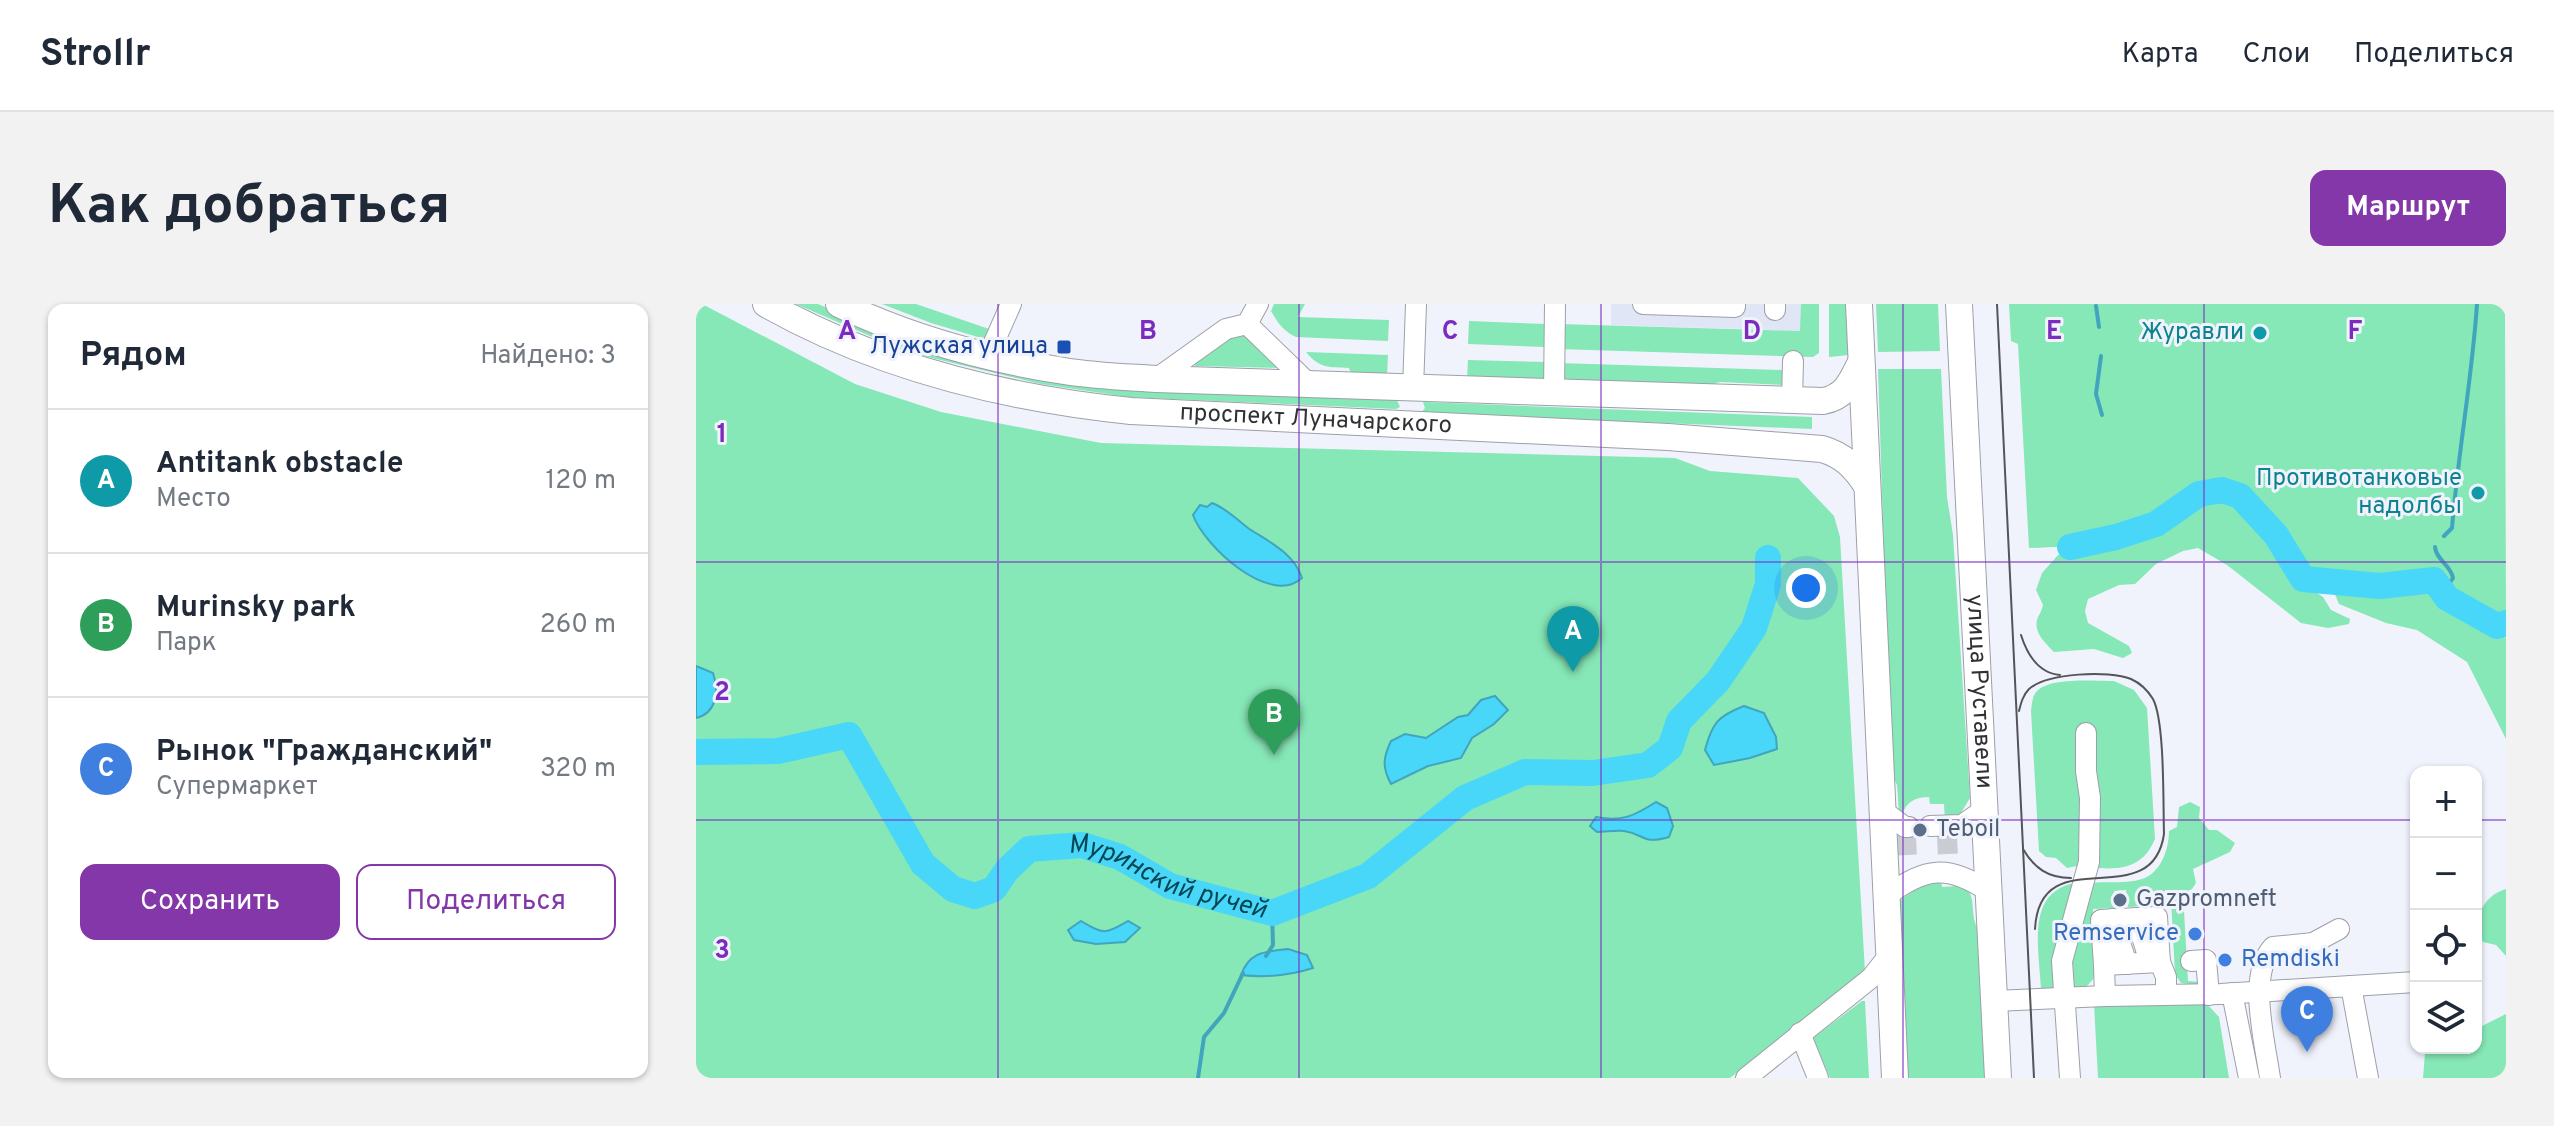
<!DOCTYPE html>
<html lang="ru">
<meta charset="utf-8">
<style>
:root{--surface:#fff;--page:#f2f2f3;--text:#1f2937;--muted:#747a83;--line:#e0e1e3;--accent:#8337a8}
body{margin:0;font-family:Overpass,sans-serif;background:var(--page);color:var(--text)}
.controls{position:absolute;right:24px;bottom:24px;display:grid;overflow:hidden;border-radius:16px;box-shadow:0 2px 6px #0004}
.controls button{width:72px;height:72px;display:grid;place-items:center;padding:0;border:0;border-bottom:2px solid var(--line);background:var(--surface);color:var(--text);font:40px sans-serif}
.you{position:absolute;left:1110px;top:284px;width:28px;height:28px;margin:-20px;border:6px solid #fff;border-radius:50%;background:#1a73e8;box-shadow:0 0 0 12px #1a73e833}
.badge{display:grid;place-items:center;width:52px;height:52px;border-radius:50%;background:var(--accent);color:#fff;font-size:26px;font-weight:700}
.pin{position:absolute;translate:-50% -66px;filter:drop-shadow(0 2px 4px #0008)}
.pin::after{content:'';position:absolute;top:42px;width:28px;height:24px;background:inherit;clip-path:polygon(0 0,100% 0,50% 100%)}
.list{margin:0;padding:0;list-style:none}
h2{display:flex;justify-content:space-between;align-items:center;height:104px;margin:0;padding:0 32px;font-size:34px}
h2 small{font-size:26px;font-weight:400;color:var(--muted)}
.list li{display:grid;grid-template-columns:52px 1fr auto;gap:24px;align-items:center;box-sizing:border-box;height:144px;padding:0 32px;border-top:2px solid var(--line)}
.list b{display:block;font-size:30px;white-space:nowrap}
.list p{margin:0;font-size:26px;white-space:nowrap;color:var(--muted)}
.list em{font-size:26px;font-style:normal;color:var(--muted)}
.actions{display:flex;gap:16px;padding:24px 32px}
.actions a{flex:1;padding:18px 0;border:2px solid var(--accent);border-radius:16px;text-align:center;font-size:28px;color:var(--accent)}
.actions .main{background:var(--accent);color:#fff}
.icon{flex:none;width:44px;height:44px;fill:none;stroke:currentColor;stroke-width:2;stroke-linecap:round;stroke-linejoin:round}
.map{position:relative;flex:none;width:1810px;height:774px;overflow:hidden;border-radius:16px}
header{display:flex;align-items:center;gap:48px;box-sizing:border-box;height:112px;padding:0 40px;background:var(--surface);border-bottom:2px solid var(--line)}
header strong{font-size:38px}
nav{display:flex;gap:44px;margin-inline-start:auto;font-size:28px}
.intro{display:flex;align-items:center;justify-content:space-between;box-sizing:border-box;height:192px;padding:0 48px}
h1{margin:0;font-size:56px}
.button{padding:20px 36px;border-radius:16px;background:var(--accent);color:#fff;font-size:28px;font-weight:700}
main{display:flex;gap:48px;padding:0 48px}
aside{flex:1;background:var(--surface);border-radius:16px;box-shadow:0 2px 6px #0004}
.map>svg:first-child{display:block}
.built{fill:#e0e6f6}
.green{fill:#86e7b7}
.water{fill:#48d7f8;stroke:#41a5bd;stroke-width:2}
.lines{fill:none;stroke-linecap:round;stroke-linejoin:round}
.stream{stroke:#41a5bd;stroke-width:4}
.river{stroke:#48d7f8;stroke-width:26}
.minor-tunnel{stroke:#caccd4;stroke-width:20;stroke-dasharray:20 10;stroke-linecap:butt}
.minor-casing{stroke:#9da0a8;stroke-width:22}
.major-casing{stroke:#9da0a8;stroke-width:28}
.minor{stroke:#fff;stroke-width:20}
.major{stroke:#fff;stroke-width:26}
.tram{stroke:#545559;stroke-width:2}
.grid{fill:none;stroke:#7b2cbf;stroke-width:2;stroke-opacity:0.55}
.culture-dot{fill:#0f9aa8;stroke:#f0f3fc;stroke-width:3}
.transit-dot{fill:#1a4fb4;stroke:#f0f3fc;stroke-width:3}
.service-dot{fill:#5c6f8a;stroke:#f0f3fc;stroke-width:3}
.shop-dot{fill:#3f7fe0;stroke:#f0f3fc;stroke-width:3}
.labels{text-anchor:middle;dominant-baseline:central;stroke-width:6;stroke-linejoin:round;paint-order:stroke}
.culture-label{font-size:24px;fill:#0d838f;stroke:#f0f3fc;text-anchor:end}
.transit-label{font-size:24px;fill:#164399;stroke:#f0f3fc;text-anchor:end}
.street-label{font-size:24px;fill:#303134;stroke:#f0f3fc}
.service-label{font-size:24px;fill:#4e5e75;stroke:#f0f3fc;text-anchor:start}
.shop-label{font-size:24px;fill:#366cbe;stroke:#f0f3fc;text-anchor:end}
.water-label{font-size:26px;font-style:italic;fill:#044653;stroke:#f0f3fc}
.grid-label{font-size:26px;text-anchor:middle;font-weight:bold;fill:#7b2cbf;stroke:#f0f3fc;stroke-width:6;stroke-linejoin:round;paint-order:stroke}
</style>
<header>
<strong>Strollr</strong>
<nav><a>Карта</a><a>Слои</a><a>Поделиться</a></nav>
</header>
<div class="intro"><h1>Как добраться</h1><a class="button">Маршрут</a></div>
<main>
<aside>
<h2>Рядом<small>Найдено: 3</small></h2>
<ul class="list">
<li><span class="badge" style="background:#0f9aa8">A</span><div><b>Antitank obstacle</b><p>Место</p></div><em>120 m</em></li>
<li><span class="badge" style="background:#2e9e5b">B</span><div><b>Murinsky park</b><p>Парк</p></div><em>260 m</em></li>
<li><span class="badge" style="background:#3f7fe0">C</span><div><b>Рынок &quot;Гражданский&quot;</b><p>Супермаркет</p></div><em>320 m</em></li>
</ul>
<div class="actions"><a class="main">Сохранить</a><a>Поделиться</a></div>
</aside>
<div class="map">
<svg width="1810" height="774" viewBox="0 0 1810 774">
<rect width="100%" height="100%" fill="#f0f3fc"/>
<path class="built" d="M 915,0 L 1105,0 L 1105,27 L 915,21 Z"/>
<g class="green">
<path d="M 0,0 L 6,0 L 159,80 L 245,108 L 405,139 L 979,154 L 1014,167 L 1102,174 L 1138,212 L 1144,233 L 1169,668 L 1034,774 L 0,774 Z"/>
<path d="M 100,0 L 122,0 L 213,39 L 701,96 L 704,103 L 700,105 L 432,93 L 345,80 L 211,48 Z"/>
<path d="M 186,0 L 220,0 L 296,26 L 292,36 L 235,19 Z"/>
<path d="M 578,0 L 609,0 L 602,13 L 693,16 L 692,37 L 600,33 C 587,27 582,19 575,7 Z"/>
<path d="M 1105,0 L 1123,0 L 1123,49 L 1117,53 L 862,45 L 863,20 L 1104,27 Z"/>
<path d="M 1133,0 L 1150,0 L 1153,51 L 1133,53 Z"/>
<path d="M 1180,0 L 1242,0 L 1244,47 L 1182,48 Z"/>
<path d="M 1313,0 L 1809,0 L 1810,319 L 1801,322 L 1751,294 L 1738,276 L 1684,282 L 1607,275 C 1593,253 1564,204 1543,192 C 1531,185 1519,186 1507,189 C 1489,194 1476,211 1460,219 C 1421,239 1375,243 1333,244 L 1322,40 L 1315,37 Z"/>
<path d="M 773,17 L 850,20 L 849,43 L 772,40 Z"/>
<path d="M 549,31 L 583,61 L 582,64 L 499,62 L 499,59 L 536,32 Z"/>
<path d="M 610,48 L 692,51 L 691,73 L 656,72 L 653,64 C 633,63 624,65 610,48 Z"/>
<path d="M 772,56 L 851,58 L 851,79 L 771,76 Z"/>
<path d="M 863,59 L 1088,66 L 1089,81 L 1024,78 L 996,86 L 863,81 Z"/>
<path d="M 1182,65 L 1245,65 L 1251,193 L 1257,231 L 1274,494 L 1263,512 L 1249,517 L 1248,500 L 1234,500 L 1233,493 C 1219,493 1210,498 1206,511 L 1203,510 L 1201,481 L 1195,469 Z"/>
<path d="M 727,98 L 1116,113 L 1116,125 L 725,109 L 729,104 Z"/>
<path d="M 1524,191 L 1541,196 L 1575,235 L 1605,278 L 1627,293 L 1635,306 L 1654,315 L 1653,320 L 1632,324 L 1605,319 L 1531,261 L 1502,244 L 1487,247 L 1460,260 L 1439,280 L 1423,281 L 1392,295 L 1389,307 L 1392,319 L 1433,342 L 1436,349 L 1427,354 L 1398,345 L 1358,348 C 1349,339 1336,327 1342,313 C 1344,309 1346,306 1347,301 L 1340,286 L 1346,269 L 1362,251 L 1421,237 L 1462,223 L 1506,193 Z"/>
<path d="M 1737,283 L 1744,301 L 1759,311 L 1800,326 L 1810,334 L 1810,435 L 1771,358 L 1721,326 L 1690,319 L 1643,300 L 1638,288 L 1655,286 L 1707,290 Z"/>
<path d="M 1418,377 L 1438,386 L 1451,404 L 1459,535 C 1448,561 1429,566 1403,564 L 1400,558 L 1371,564 L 1360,554 L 1350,553 L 1343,547 L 1335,407 C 1336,400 1336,392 1341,387 C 1354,373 1399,377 1418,377 Z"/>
<path d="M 1494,498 L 1504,503 L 1503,514 L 1513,526 L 1521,526 L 1539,539 L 1534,548 L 1497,565 L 1500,579 L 1496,585 L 1487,589 L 1492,677 L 1507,678 L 1507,682 L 1485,679 L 1479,670 L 1475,595 L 1467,595 L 1467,601 L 1432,603 L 1430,586 L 1418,587 L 1419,604 L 1397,605 L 1399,673 L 1389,684 L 1376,684 L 1371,679 L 1394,579 C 1410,577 1431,580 1446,575 C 1465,569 1473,545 1473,527 L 1481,523 L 1483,503 Z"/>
<path d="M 1261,576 C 1286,591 1270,608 1284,629 L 1292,774 L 1210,774 L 1202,598 L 1227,580 L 1245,577 L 1246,583 L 1261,582 Z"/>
<path d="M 1386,578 L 1360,685 L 1345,685 C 1343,643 1328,583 1386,578 Z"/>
<path d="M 1810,585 L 1810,652 L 1800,641 L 1787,638 C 1776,616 1786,592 1810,585 Z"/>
<path d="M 1166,697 L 1169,697 L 1173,774 L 1134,774 L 1117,734 Z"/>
<path d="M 1510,699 L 1523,713 L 1533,774 L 1402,774 L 1398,700 Z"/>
<path d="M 1810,710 L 1810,774 L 1727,774 L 1729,749 L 1740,744 L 1780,744 L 1780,725 Z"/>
</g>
<g class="water">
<path d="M 516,199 C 530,204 540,215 552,224 C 573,238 598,249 606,274 C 574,303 508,242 497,211 L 504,201 L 511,203 Z"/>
<path d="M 0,362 L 17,369 C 23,387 21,409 0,414 Z"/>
<path d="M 799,392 L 812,406 L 798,420 L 776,434 L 765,454 L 732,462 L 695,480 C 686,463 687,454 695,437 L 709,430 L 730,434 L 762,413 L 772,411 L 785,396 Z"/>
<path d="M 1048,402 L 1068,409 L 1080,433 L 1081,445 L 1054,454 L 1018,461 L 1009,446 C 1016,419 1022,412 1048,402 Z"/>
<path d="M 960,498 L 971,504 L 977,522 L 973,533 C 946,541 949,530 928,527 C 919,526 910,528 901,528 L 894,522 L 900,513 C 926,518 938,512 960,498 Z"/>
<path d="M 385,617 C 408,631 409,630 432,617 L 444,624 L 429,638 L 400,640 L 378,636 L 372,626 Z"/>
<path d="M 592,645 L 611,651 L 617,664 C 592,672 571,674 545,671 C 554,647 569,648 592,645 Z"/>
</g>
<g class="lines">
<g class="stream">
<path d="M 1400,2 L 1403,23"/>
<path d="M 1405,52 L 1400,90 L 1406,111"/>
<path d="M 1748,232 L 1756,224 C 1762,149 1776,75 1781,0"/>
<path d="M 1739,243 C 1740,256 1755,261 1757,274 L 1747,289"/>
<path d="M 570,652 L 577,641 L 576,609"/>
<path d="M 502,774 L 508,733 L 528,709 L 547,669"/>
</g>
<g class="river">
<path d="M 1374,243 L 1420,233 L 1460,220 L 1503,190 L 1526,186 L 1544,192 L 1580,231 L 1607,275 L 1684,282 L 1738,276 L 1751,294 L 1801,322 L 1810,319"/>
<path id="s1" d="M 0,448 L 82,447 L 153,431 L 227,560 L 257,585 L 279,592 L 298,585 L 311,566 L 333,545 L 386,541 L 424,553 L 474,582 L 576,609 L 672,572 L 769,494 L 829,468 L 897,469 L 952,461 L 974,444 L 983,417 L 1022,377 L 1058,324 L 1072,280 L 1072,254"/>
</g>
<g class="minor-tunnel">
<path d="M 1251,530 L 1252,555"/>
<path d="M 1210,531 L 1211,556"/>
</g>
<defs>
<g id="minor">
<path d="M 947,0 L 1039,3 L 1039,0"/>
<path d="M 1079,0 L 1079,6"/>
<path d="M 551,20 L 614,81"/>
<path d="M 292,52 L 315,0"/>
<path d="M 460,75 L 530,25 L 551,20 L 562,0"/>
<path d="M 717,85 L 720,0"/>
<path d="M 858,89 L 859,0"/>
<path d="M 1096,96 L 1097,57"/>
<path d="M 1186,506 L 1209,523 L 1213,523"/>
<path d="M 1234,522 L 1266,521 L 1289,505"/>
<path d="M 1191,592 C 1228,563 1253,560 1293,588"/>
<path d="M 1440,614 L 1454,658"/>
<path d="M 1416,615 L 1431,660"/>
<path d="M 1495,657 L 1510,656 L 1513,691"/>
<path d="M 1408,661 L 1405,616 L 1461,613 L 1464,658"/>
<path d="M 1655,682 L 1720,678"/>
<path d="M 1536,689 L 1553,774"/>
<path d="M 1409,692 L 1408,661 L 1464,658 L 1470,673 L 1470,690"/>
<path d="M 1298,697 L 1409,692 L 1525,690 L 1655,682 L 1672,774"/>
<path d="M 1104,729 L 1122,774"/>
<path d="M 1050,774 L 1175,674 L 1194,650"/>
<path d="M 1374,774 L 1366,657 L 1393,558 L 1394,494 L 1390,467 L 1390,429"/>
<path d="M 1574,774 C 1569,738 1551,671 1577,643 L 1617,639 L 1643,625"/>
</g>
<g id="major">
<path id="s2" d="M 70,0 C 182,63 308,94 435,107 L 972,133 L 1126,145 C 1147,151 1159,163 1171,182"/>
<path d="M 143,0 C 214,34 290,55 368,67 C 398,72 430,73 460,75 L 1127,97 C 1150,93 1156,76 1165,58"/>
<path d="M 1163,0 L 1199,774"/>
<path id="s3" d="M 1263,0 L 1302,774"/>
</g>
</defs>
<use href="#minor" class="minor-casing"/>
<use href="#major" class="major-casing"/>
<use href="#minor" class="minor"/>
<use href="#major" class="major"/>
<g class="tram">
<path d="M 1301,0 L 1338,774"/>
<path d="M 1325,331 C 1331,350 1342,369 1364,371"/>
<path d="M 1323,407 C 1325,399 1327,391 1333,385 C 1351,369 1413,366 1435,375 C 1444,379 1452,387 1457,395 C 1469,418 1467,500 1468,530 C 1456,613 1344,533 1339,625"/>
<path d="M 1327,545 C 1338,564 1352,574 1375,574"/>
</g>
</g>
<path class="grid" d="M 302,0 L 302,774M 603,0 L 603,774M 905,0 L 905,774M 1207,0 L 1207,774M 1508,0 L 1508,774M 0,258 L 1810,258M 0,516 L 1720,516M 1780,516 L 1810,516"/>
<g class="culture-dot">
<circle cx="1564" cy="29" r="8"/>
<circle cx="1782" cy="189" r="8"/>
</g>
<rect class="transit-dot" x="360" y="35" width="16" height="16" rx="4"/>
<g class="service-dot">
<circle cx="1224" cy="526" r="8"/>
<circle cx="1424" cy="596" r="8"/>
</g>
<g class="shop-dot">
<circle cx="1499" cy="630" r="8"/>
<circle cx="1529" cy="656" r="8"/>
</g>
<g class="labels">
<g class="culture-label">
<text x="1548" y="29">Журавли</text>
<text x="1766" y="175">Противотанковые<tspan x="1766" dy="28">надолбы</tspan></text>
</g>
<g class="transit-label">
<text x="352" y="43">Лужская улица</text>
</g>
<g class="street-label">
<text stroke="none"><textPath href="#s2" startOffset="568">проспект Луначарского</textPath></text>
<text stroke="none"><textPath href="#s3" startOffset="388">улица Руставели</textPath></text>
</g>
<g class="service-label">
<text x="1240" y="526">Teboil</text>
<text x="1440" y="596">Gazpromneft</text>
</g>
<g class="shop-label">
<text x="1483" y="630">Remservice</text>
<text x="1545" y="656" text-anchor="start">Remdiski</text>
</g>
<g class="water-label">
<text stroke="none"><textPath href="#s1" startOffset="584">Муринский ручей</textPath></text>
</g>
</g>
<g class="grid-label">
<text x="151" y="35">A</text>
<text x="452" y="35">B</text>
<text x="754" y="35">C</text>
<text x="1056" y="35">D</text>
<text x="1358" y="35">E</text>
<text x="1659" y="35">F</text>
<text x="26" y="138">1</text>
<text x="26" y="396">2</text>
<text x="26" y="654">3</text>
</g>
</svg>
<div class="controls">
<button>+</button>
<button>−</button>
<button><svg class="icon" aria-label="locate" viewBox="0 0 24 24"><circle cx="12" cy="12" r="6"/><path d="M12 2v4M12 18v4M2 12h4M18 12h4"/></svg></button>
<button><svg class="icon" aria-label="layers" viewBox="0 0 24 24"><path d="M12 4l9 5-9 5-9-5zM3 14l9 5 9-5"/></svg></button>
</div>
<div class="you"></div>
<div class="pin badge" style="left:877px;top:368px;background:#0f9aa8">A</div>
<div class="pin badge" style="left:578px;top:451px;background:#2e9e5b">B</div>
<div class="pin badge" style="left:1611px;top:748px;background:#3f7fe0">C</div>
</div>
</main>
